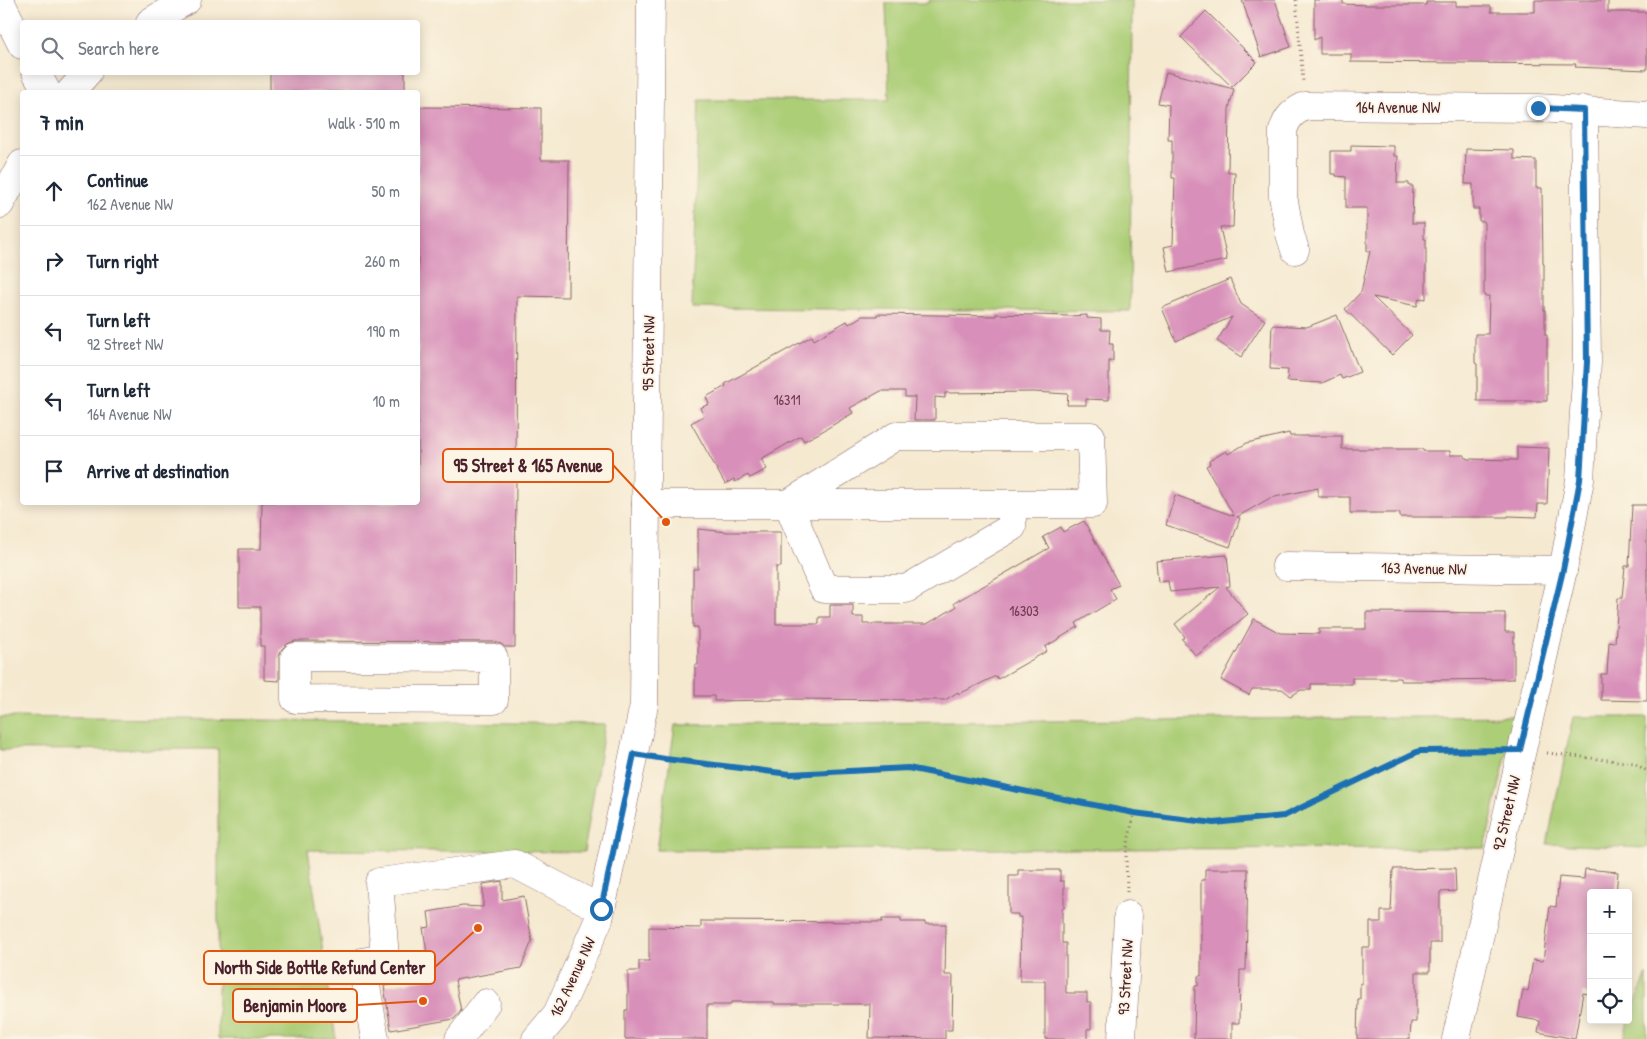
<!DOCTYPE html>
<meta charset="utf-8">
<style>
:root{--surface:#fff;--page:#f2f2f3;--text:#1f2937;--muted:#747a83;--line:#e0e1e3}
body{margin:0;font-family:"Patrick Hand",sans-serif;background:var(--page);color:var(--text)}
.controls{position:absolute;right:15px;bottom:15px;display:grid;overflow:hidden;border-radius:5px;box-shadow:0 2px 12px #0003}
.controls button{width:45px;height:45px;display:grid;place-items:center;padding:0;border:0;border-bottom:1px solid var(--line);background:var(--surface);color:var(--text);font:25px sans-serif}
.stop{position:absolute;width:15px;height:15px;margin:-11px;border:4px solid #1f6fb2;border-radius:50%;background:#fff}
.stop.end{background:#1f6fb2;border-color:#fff;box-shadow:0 1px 5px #0008}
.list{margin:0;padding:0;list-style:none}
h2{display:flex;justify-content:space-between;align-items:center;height:65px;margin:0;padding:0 20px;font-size:21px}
h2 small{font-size:16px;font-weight:400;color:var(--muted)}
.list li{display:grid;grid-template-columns:32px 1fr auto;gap:15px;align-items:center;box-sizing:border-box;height:70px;padding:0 20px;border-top:1px solid var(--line)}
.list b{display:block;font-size:19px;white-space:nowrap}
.list p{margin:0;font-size:16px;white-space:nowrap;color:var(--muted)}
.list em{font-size:16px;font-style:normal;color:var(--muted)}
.icon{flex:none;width:28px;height:28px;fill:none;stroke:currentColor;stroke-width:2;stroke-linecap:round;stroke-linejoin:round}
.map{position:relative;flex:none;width:1647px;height:1039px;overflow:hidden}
.search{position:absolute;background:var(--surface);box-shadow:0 2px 12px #0003;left:20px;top:20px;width:400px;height:55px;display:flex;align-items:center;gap:12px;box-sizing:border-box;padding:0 18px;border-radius:5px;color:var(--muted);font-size:19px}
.panel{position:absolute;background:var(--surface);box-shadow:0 2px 12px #0003;left:20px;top:90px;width:400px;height:415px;border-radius:5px}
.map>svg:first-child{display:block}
.green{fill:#acce77;stroke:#7b7651}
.building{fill:#d88fb9}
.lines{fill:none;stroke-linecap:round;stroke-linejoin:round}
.minor-casing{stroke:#866665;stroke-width:29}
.path{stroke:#866665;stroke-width:3;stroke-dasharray:1 4;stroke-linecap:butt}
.minor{stroke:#fff;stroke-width:28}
.route{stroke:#1f6fb2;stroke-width:6}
.labels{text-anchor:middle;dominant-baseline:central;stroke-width:4;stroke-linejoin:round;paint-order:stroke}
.number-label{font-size:14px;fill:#6e3b4e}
.street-label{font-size:16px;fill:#4a1f2b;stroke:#fcf5e5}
.leader{fill:none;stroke:#e0560e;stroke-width:2}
.callout-dot{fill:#e0560e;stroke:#fcf5e5;stroke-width:2}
.callout{fill:#fcf5e5;stroke:#e0560e;stroke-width:2}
.callout-label{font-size:18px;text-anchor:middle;font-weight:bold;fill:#4a1f2b}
</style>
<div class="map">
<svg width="1647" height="1039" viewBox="0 0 1647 1039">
<rect width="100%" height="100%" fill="#fcf5e5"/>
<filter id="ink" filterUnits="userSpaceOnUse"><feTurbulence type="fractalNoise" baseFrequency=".02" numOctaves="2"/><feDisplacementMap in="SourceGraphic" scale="10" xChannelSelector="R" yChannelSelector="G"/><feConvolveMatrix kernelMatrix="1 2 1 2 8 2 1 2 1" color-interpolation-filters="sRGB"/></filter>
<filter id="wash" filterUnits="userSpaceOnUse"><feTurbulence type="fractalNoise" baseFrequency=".0096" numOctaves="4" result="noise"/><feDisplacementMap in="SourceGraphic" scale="20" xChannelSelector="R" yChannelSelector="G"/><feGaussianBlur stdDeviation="1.12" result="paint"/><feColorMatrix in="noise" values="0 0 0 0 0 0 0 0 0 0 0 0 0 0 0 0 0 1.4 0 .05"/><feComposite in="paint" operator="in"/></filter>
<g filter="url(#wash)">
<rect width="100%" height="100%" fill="#f5e9d0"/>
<g class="green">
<path d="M 929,0 L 1132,0 L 1130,311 L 692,308 L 699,100 L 889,100 L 886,3 L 929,3 Z"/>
<path d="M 1515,716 L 1485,848 L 657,850 L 675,725 Z"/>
<path d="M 0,717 L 605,724 L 584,852 L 308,850 L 336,1039 L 218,1039 L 218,749 L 0,750 Z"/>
<path d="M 1573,717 L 1647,717 L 1647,848 L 1547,844 Z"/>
<path d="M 1647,974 L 1647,1039 L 1623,1039 L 1629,1018 Z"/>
</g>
<g id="blocks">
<g class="building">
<path d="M 1242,0 L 1275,0 L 1291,47 L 1261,57 Z"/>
<path d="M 1314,0 L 1343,0 L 1343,4 L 1367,5 L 1426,5 L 1426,2 L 1456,2 L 1456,6 L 1491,6 L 1491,12 L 1535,12 L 1535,0 L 1608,0 L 1608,12 L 1647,12 L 1647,70 L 1575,67 L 1576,64 L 1351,62 L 1351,54 L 1320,54 L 1320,37 L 1314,40 Z"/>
<path d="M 1206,11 L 1257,62 L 1232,87 L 1181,37 Z"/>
<rect x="270" y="72" width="135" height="20"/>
<path d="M 1166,72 L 1234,89 L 1229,109 L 1228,172 L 1235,172 L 1233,227 L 1220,227 L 1227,260 L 1169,272 L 1164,247 L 1173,245 L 1175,178 L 1172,178 L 1172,140 L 1168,140 L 1169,105 L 1158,103 Z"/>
<path d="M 418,107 L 541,108 L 541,160 L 569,160 L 568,297 L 517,296 L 515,647 L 505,647 L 501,644 L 494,642 L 295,641 L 287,644 L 281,650 L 279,657 L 279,681 L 264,680 L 264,646 L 260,646 L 260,607 L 239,607 L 239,549 L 261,549 L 262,502 L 418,502 Z"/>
<path d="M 1351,145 L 1394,146 L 1394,156 L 1398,156 L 1397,183 L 1409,183 L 1409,186 L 1413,186 L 1412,223 L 1424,223 L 1424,239 L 1426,239 L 1426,299 L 1419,298 L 1417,306 L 1373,297 L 1412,335 L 1392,355 L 1345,309 L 1361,292 L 1370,251 L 1367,251 L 1367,208 L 1346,208 L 1346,177 L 1336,176 L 1336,174 L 1331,174 L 1331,151 L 1351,151 Z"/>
<path d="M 1466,149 L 1514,150 L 1514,159 L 1536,160 L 1536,188 L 1542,188 L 1543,264 L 1544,264 L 1544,310 L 1545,310 L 1545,335 L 1547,335 L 1547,401 L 1477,401 L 1477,364 L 1475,363 L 1475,334 L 1488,334 L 1489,296 L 1484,296 L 1484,221 L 1479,221 L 1479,209 L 1473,209 L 1473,184 L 1465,184 Z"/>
<path d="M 1230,279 L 1241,304 L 1265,320 L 1241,357 L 1217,341 L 1232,317 L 1176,341 L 1162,308 Z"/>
<path d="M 877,314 L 996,316 L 996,314 L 1069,316 L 1087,315 L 1087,318 L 1101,319 L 1101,330 L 1110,330 L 1109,344 L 1113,344 L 1113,361 L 1109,361 L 1109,400 L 1086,399 L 1086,405 L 1067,405 L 1068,394 L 1034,392 L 945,393 L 945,398 L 935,397 L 935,420 L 914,420 L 915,397 L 905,397 L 905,391 L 881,391 L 850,408 L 853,413 L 821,432 L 804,441 L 801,436 L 761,459 L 767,469 L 750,478 L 748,475 L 735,482 L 734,479 L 725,484 L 691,423 L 704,416 L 700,408 L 709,404 L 706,397 L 726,386 L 725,384 L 812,336 L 814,340 L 847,321 L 849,324 L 862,316 L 877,316 Z"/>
<path d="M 1337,315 L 1360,372 L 1342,379 L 1340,375 L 1322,383 L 1287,381 L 1288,370 L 1270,369 L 1272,325 L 1307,327 Z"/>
<path d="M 1289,433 L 1290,436 L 1342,436 L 1342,449 L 1423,449 L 1423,451 L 1450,451 L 1450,455 L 1465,455 L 1465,458 L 1468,458 L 1468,459 L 1517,460 L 1517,447 L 1549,448 L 1547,504 L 1538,504 L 1537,517 L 1508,516 L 1508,517 L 1400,517 L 1400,513 L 1350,513 L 1350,497 L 1318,497 L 1318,488 L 1270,498 L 1237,517 L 1240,518 L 1230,547 L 1166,525 L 1175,495 L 1234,516 L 1206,466 L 1210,464 L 1209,461 L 1226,451 L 1228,454 L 1247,443 Z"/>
<path d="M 1632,505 L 1647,505 L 1647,701 L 1601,700 L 1601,674 L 1607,674 L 1609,642 L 1615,643 L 1618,598 L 1622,598 L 1625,566 L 1629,566 Z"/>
<path d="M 1084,521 L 1119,585 L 1110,589 L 1116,599 L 1076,623 L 1078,627 L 1045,647 L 1047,651 L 998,679 L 996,676 L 959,694 L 958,692 L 945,700 L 773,699 L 773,700 L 714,701 L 714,696 L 695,696 L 695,665 L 698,665 L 698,627 L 693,627 L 693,569 L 698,569 L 698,529 L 728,532 L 781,532 L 781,567 L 776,567 L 776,624 L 819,624 L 819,617 L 830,617 L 830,605 L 853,605 L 853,617 L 863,617 L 863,624 L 927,624 L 956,607 L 954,603 L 1049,548 L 1043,537 L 1061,527 L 1063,532 Z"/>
<path d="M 1227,555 L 1230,586 L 1226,587 L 1248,614 L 1196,656 L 1182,639 L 1185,637 L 1175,624 L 1220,587 L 1170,592 L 1168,581 L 1158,582 L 1156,561 Z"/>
<path d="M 1366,612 L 1505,613 L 1505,632 L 1514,632 L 1514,679 L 1433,680 L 1433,681 L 1401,681 L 1401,678 L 1352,678 L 1352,684 L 1311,684 L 1311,690 L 1301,690 L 1291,696 L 1282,689 L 1252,689 L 1249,695 L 1221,680 L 1254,619 L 1280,633 L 1319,634 L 1319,629 L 1366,629 Z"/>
<path d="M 1455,868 L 1456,891 L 1440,892 L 1440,943 L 1430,943 L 1430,972 L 1416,972 L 1416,1022 L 1411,1022 L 1410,1039 L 1357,1039 L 1358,999 L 1360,999 L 1360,983 L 1362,984 L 1362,947 L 1370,947 L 1370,922 L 1381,922 L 1381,911 L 1391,911 L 1393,869 Z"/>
<path d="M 1205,869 L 1248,869 L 1246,970 L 1240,970 L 1239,1023 L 1232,1023 L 1232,1039 L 1194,1039 L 1195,986 L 1198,986 L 1198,976 L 1201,976 L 1201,880 L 1205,880 Z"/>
<path d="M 1585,869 L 1618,872 L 1616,893 L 1591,893 L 1591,977 L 1588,994 L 1583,993 L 1575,1039 L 1538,1032 L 1540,1021 L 1518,1017 L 1523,990 L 1528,991 L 1533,960 L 1543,961 L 1550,906 L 1556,907 L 1559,877 L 1584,879 Z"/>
<path d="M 1018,870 L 1060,870 L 1060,881 L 1064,881 L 1064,908 L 1062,908 L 1062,943 L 1066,943 L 1066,993 L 1087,993 L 1087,1002 L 1091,1002 L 1091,1029 L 1087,1029 L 1087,1039 L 1045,1039 L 1045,981 L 1020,981 L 1021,917 L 1018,917 L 1018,914 L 1009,914 L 1009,876 L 1018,876 Z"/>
<path d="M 502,881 L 502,900 L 524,896 L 532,941 L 521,968 L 455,980 L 461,1011 L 454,1019 L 391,1030 L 384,986 L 431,978 L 423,928 L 430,927 L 428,912 L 463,906 L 483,907 L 483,884 Z"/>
<path d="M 882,919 L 901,919 L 901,922 L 925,922 L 925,924 L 946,924 L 945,975 L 953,975 L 952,1030 L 945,1030 L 945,1039 L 869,1038 L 870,1004 L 774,1004 L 774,1002 L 731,1002 L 731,1005 L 707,1005 L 707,1039 L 625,1039 L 625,1010 L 628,1010 L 628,971 L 639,971 L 639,961 L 649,961 L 649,927 L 701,928 L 701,921 L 882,922 Z"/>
</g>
</g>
</g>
<g filter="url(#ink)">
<use href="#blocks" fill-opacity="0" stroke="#866665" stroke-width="1"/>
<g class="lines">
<defs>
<g id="minor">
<path d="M 0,1 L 22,45"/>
<path d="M 150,22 L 187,0"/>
<path d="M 36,72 L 47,92"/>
<path d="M 70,92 L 88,72"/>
<path d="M 0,204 L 22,164"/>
<path d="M 1295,250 L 1290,234 L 1283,196 L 1283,131 C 1287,117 1293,112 1305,106 L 1538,108 L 1647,115"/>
<path d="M 646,504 L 1093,504 L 1091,436 L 896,436 L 788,504 L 824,589 L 906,589 L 1012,527 L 1012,504"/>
<path d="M 1286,566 L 1563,570"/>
<path d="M 295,657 L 494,658 L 494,700 L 295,699 Z"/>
<path d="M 375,1039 L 362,962 L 385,958 L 379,882 L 515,864 L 601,909"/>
<path d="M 459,1039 L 486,1003"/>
<path d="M 536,1039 L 557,1014 L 599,919 L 644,705 L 651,0"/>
<path d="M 1122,1039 L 1128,915"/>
<path d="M 1456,1039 L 1563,570 L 1580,480 L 1587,362 L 1584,110"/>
</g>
</defs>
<use href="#minor" class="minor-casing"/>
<g class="path">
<path d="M 1296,0 L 1303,81"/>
<path d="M 1547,753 L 1634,763 L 1647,771"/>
<path d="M 659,758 L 790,774 L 908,768 L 1134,813 L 1214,823 L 1284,816 L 1419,751 L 1496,750"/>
<path d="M 1127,892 L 1126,853 L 1134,813"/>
</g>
<use href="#minor" class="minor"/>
</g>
</g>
<g class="lines" filter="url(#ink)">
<path class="route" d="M 601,909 L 634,754 L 665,759 L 790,774 L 908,768 L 1134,813 L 1214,823 L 1284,816 L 1419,751 L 1520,750 L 1563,570 L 1580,480 L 1587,362 L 1584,110 L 1538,108"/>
</g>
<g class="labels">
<g class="number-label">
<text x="787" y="399">16311</text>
<text x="1024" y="610">16303</text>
</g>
<g class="street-label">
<text x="1398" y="107">164 Avenue NW</text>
<text transform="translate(648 353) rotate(-89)">95 Street NW</text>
<text transform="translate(1424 568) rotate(1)">163 Avenue NW</text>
<text transform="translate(1506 813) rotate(-77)">92 Street NW</text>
<text transform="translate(572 977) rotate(-65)">162 Avenue NW</text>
<text transform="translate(1125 977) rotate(-87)">93 Street NW</text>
</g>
</g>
<path class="leader" d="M666 522L613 465M478 928L435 967M423 1001L357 1005"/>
<g class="callout-dot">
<circle cx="666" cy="522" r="5"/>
<circle cx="478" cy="928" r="5"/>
<circle cx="423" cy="1001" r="5"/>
</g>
<g class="callout">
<rect x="443" y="449" width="170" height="33" rx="5"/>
<rect x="204" y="951" width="231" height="33" rx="5"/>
<rect x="233" y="989" width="124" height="33" rx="5"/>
</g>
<g class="callout-label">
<text x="528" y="472">95 Street &amp; 165 Avenue</text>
<text x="320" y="974">North Side Bottle Refund Center</text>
<text x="295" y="1012">Benjamin Moore</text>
</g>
</svg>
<div class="controls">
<button>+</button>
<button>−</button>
<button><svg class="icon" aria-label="locate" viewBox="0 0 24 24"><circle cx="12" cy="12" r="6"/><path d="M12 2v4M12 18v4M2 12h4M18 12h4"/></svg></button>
</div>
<div class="stop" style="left:601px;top:909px"></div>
<div class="stop end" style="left:1538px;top:108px"></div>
<div class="search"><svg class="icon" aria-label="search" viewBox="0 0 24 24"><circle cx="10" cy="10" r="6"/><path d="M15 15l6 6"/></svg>Search here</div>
<section class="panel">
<h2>7 min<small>Walk · 510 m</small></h2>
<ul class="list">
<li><svg class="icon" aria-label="ahead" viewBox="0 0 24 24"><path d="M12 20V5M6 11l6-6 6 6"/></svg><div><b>Continue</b><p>162 Avenue NW</p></div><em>50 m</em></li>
<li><svg class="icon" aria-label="right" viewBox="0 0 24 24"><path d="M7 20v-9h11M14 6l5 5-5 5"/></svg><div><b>Turn right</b></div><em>260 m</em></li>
<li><svg class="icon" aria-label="left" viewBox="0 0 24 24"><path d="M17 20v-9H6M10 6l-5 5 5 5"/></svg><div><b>Turn left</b><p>92 Street NW</p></div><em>190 m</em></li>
<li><svg class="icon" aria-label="left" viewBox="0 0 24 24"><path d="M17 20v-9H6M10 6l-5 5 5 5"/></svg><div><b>Turn left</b><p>164 Avenue NW</p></div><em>10 m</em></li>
<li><svg class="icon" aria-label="arrive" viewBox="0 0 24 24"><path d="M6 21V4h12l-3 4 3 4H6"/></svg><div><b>Arrive at destination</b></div></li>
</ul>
</section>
</div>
